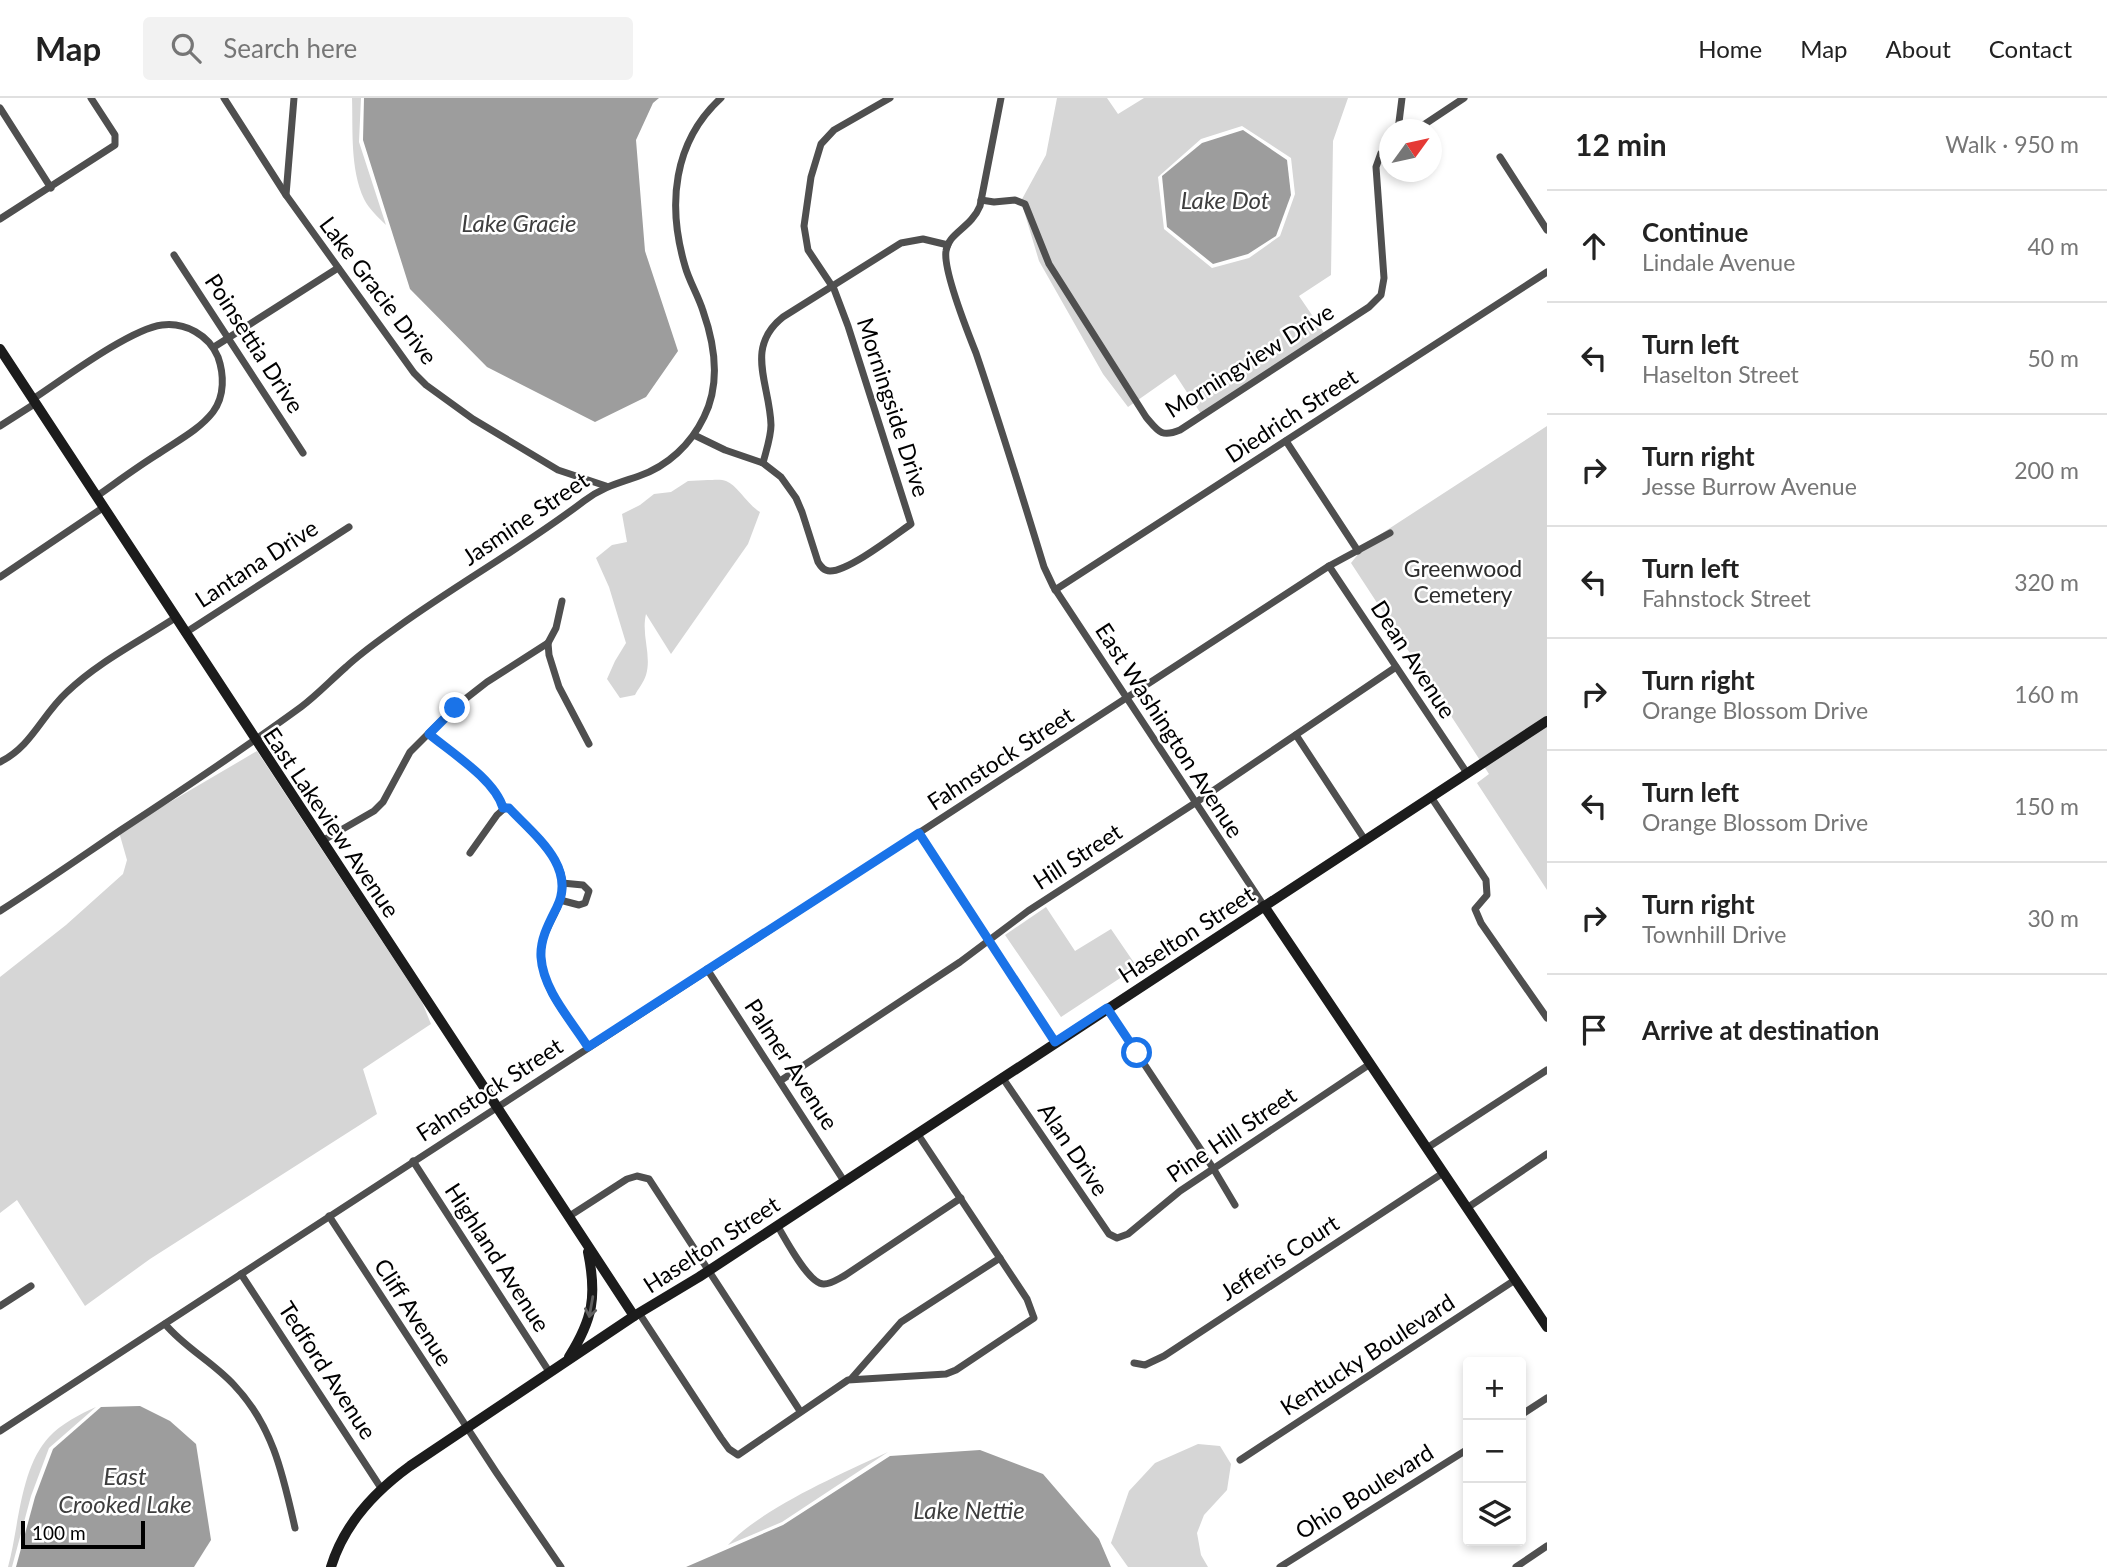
<!DOCTYPE html>
<meta charset="utf-8">
<style>
:root{--surface:#fff;--page:#f2f2f2;--text:#222;--muted:#767676;--line:#e0e0e0}
body{margin:0;font-family:Lato,sans-serif;background:var(--page);color:var(--text)}
.controls{position:absolute;right:21px;bottom:21px;display:grid;overflow:hidden;border-radius:7px;box-shadow:0 4px 10px #0003}
.controls button{width:63px;height:63px;display:grid;place-items:center;padding:0;border:0;border-bottom:2px solid var(--line);background:var(--surface);color:var(--text);font:35px sans-serif}
.compass{position:absolute;left:1379px;top:21px;width:63px;height:63px;border-radius:50%;background:var(--surface);box-shadow:0 4px 10px #0003;rotate:57deg}
.scale{position:absolute;left:21px;bottom:18px;width:124px;box-sizing:border-box;padding-left:7px;border:4px solid #000;border-top:0;font-size:19px;line-height:24px;white-space:nowrap;color:#000;-webkit-text-stroke:5px #fff;paint-order:stroke}
.stop{position:absolute;width:21px;height:21px;margin:-16px;border:5px solid #1a73e8;border-radius:50%;background:#fff}
.stop.end{background:#1a73e8;border-color:#fff;box-shadow:0 2px 7px #0008}
.list{margin:0;padding:0;list-style:none}
h2{display:flex;justify-content:space-between;align-items:center;height:91px;margin:0;padding:0 28px;font-size:30px}
h2 small{font-size:23px;font-weight:400;color:var(--muted)}
.list li{display:grid;grid-template-columns:46px 1fr auto;gap:21px;align-items:center;box-sizing:border-box;height:112px;padding:0 28px;border-top:2px solid var(--line)}
.list b{display:block;font-size:26px;white-space:nowrap}
.list p{margin:0;font-size:23px;white-space:nowrap;color:var(--muted)}
.list em{font-size:23px;font-style:normal;color:var(--muted)}
.icon{flex:none;width:38px;height:38px;fill:none;stroke:currentColor;stroke-width:2;stroke-linecap:round;stroke-linejoin:round}
.map{position:relative;flex:none;width:1547px;height:1469px;overflow:hidden}
header{display:flex;align-items:center;gap:42px;box-sizing:border-box;height:98px;padding:0 35px;background:var(--surface);border-bottom:2px solid var(--line)}
header strong{font-size:33px}
nav{display:flex;gap:38px;margin-inline-start:auto;font-size:24px}
.search{width:490px;height:63px;background:var(--page);display:flex;align-items:center;gap:18px;box-sizing:border-box;padding:0 24px;border-radius:7px;color:var(--muted);font-size:26px}
main{display:flex}
aside{flex:1;background:var(--surface)}
.map>svg:first-child{display:block}
.green{fill:#d6d6d6;fill-rule:evenodd}
.water{fill:#9d9d9d}
.lines{fill:none;stroke-linecap:round;stroke-linejoin:round}
.street{stroke:#4f4f4f;stroke-width:7}
.secondary{stroke:#1c1c1c;stroke-width:10}
.oneway{stroke:#606060}
.route{stroke:#1a73e8;stroke-width:9}
.labels{text-anchor:middle;dominant-baseline:central;stroke-width:5;stroke-linejoin:round;paint-order:stroke}
.street-label{font-size:23px;fill:#000;stroke:#fff}
.park-label{font-size:23px;fill:#2d2d2d;stroke:#fff}
.water-label{font-size:24px;font-style:italic;fill:#3e3e3e;stroke:#fff}
</style>
<header>
<strong>Map</strong>
<div class="search"><svg class="icon" aria-label="search" viewBox="0 0 24 24"><circle cx="10" cy="10" r="6"/><path d="M15 15l6 6"/></svg>Search here</div>
<nav><a>Home</a><a>Map</a><a>About</a><a>Contact</a></nav>
</header>
<main>
<div class="map">
<svg width="1547" height="1469" viewBox="0 0 1547 1469">
<rect width="100%" height="100%" fill="#fff"/>
<g class="green">
<path d="M 352,0 L 361,0 L 359,44 L 386,127 C 378,119 369,111 364,101 C 350,71 353,32 352,0 Z"/>
<path d="M 1057,0 L 1107,0 L 1118,16 L 1144,0 L 1348,0 L 1333,43 L 1331,177 L 1299,198 L 1327,239 L 1203,319 L 1175,276 L 1128,309 L 1103,276 L 1039,163 L 1021,103 L 1046,57 ZM 1242,28 L 1291,60 L 1295,96 L 1280,138 L 1249,160 L 1212,170 L 1164,131 L 1158,79 L 1201,41 Z"/>
<path d="M 1547,328 L 1547,792 L 1477,685 L 1489,676 L 1351,465 L 1367,445 Z"/>
<path d="M 708,382 C 713,382 722,381 726,383 C 737,387 747,406 760,414 L 748,446 L 671,556 L 646,516 C 641,537 652,557 646,577 C 644,584 638,591 635,597 L 620,600 L 607,581 L 615,563 L 626,545 L 609,489 L 596,460 L 612,447 L 627,444 L 622,416 L 640,407 L 654,396 L 671,394 L 688,383 Z"/>
<path d="M 257,653 L 422,904 L 431,926 L 363,971 L 377,1016 L 150,1161 L 85,1208 L 17,1102 L 0,1115 L 0,879 L 66,827 L 123,776 L 127,762 L 119,734 Z"/>
<path d="M 1046,809 L 1075,853 L 1111,831 L 1137,869 L 1061,919 L 1005,837 Z"/>
<path d="M 96,1309 L 49,1350 L 31,1398 L 12,1469 L 8,1469 C 19,1429 20,1370 49,1339 C 61,1326 80,1316 96,1309 Z"/>
<path d="M 1198,1346 L 1220,1348 L 1231,1366 L 1227,1392 L 1204,1417 L 1197,1435 L 1201,1457 L 1208,1469 L 1128,1469 L 1111,1445 L 1129,1393 L 1155,1365 Z"/>
<path d="M 888,1354 L 782,1424 L 728,1447 C 760,1411 843,1375 888,1354 Z"/>
</g>
<g class="water">
<path d="M 364,0 L 659,0 L 653,5 L 636,42 L 645,153 L 678,253 L 646,299 L 595,324 L 487,269 L 410,191 L 363,42 Z"/>
<path d="M 1243,32 L 1287,62 L 1291,97 L 1276,138 L 1248,156 L 1213,166 L 1167,129 L 1162,78 L 1202,45 Z"/>
<path d="M 140,1308 L 170,1323 L 196,1346 L 211,1442 L 194,1469 L 16,1469 L 35,1399 L 53,1351 L 101,1309 Z"/>
<path d="M 980,1352 L 1043,1376 L 1099,1441 L 1111,1469 L 686,1469 L 783,1427 L 890,1358 Z"/>
</g>
<g class="lines">
<g class="street">
<path d="M 224,0 L 286,97"/>
<path d="M 294,0 L 286,97 L 414,275 L 426,287 L 473,321 L 558,372 L 606,388"/>
<path d="M 1001,0 L 980,108 C 971,130 948,135 946,153 C 943,172 968,235 976,255 C 1000,326 1022,397 1044,469 L 1053,488 L 1264,808"/>
<path d="M 0,10 L 51,90"/>
<path d="M 1398,32 L 1402,0"/>
<path d="M 1416,32 L 1464,0"/>
<path d="M 1500,59 L 1547,132"/>
<path d="M 981,102 L 994,104 L 1015,102 L 1025,106 L 1049,166 L 1146,319 C 1158,333 1161,340 1180,332 L 1369,209 L 1381,197 L 1384,180 L 1376,69 L 1381,55 L 1390,47"/>
<path d="M 0,121 L 115,47 L 115,37 L 91,0"/>
<path d="M 174,157 L 303,355"/>
<path d="M 214,249 L 338,170"/>
<path d="M 33,301 C 62,282 130,231 162,227 C 185,224 209,237 218,259 C 224,276 225,298 213,314 C 199,332 177,343 158,356 C 137,369 117,384 97,398"/>
<path d="M 0,328 L 36,305"/>
<path d="M 694,337 L 725,352 L 763,365 L 781,379 L 796,400 L 802,414 L 818,464 C 821,469 824,473 830,473 C 849,473 895,437 911,426 L 848,228 L 834,191 L 808,152 L 804,128 L 811,79 L 821,46 L 834,32 L 890,0"/>
<path d="M 1286,343 L 1358,453"/>
<path d="M 763,365 C 766,353 771,339 771,327 C 770,286 744,250 783,219 L 901,145 L 923,141 L 948,147"/>
<path d="M 1329,468 L 1467,675"/>
<path d="M 0,479 L 104,409"/>
<path d="M 1055,492 L 1547,174"/>
<path d="M 562,503 L 556,530 L 548,545 L 549,557 L 559,589 L 589,646"/>
<path d="M 185,535 L 349,429"/>
<path d="M 429,636 C 452,655 495,682 503,710"/>
<path d="M 1296,637 L 1365,742"/>
<path d="M 0,664 C 32,648 41,618 67,594 C 98,564 140,543 175,520"/>
<path d="M 1431,699 L 1486,782 L 1487,797 L 1475,811 L 1481,825 L 1547,920"/>
<path d="M 919,735 L 1055,944"/>
<path d="M 322,743 L 374,713 L 383,704 L 410,654 L 455,609 L 487,584 L 548,545"/>
<path d="M 470,755 L 497,717 L 506,709 C 515,714 522,724 529,731 C 546,749 570,772 561,800 C 555,821 539,837 541,860 C 543,893 571,923 588,949"/>
<path d="M 560,802 L 579,807 L 585,805 L 589,793 L 583,787 L 562,785"/>
<path d="M 0,813 C 41,787 81,759 121,732 C 182,692 242,652 301,609 C 317,597 331,582 346,569 C 362,554 381,541 399,528 C 459,485 525,448 584,403 C 602,389 619,385 639,378 C 668,368 691,346 704,319 C 721,285 715,247 703,213 C 698,197 689,183 685,168 C 667,107 673,44 721,0"/>
<path d="M 707,871 L 844,1083"/>
<path d="M 1107,910 L 1213,1070 L 1235,1107"/>
<path d="M 1002,979 L 1109,1136 L 1117,1140 L 1128,1136 L 1180,1093 L 1370,966"/>
<path d="M 780,983 L 960,864 L 1028,813 L 1195,705 L 1396,569"/>
<path d="M 1427,1050 L 1547,972"/>
<path d="M 413,1063 L 550,1275"/>
<path d="M 1467,1110 L 1547,1056"/>
<path d="M 329,1118 L 496,1374 L 561,1469"/>
<path d="M 568,1119 L 627,1081 L 637,1078 L 649,1081 L 800,1313"/>
<path d="M 777,1127 C 785,1140 809,1187 824,1186 C 831,1186 838,1181 844,1178 L 961,1100"/>
<path d="M 241,1176 L 381,1390"/>
<path d="M 0,1208 L 31,1188"/>
<path d="M 639,1215 L 721,1340 L 729,1351 L 738,1357 L 848,1282 L 946,1276 L 956,1272 L 1034,1220 L 1027,1201 L 917,1035"/>
<path d="M 165,1226 C 185,1250 213,1264 234,1287 C 273,1328 283,1377 295,1430"/>
<path d="M 1134,1265 L 1145,1267 L 1164,1258 L 1443,1075"/>
<path d="M 851,1281 L 901,1224 L 1000,1160"/>
<path d="M 1521,1317 L 1547,1300"/>
<path d="M 0,1333 L 1329,468 L 1390,435"/>
<path d="M 1240,1362 L 1515,1182"/>
<path d="M 1280,1469 L 1468,1351"/>
<path d="M 1516,1469 L 1547,1448"/>
</g>
<g class="secondary">
<path d="M 0,251 L 634,1218"/>
<path d="M 1264,808 L 1547,1229"/>
<path d="M 569,1259 C 593,1221 597,1198 588,1154"/>
<path d="M 331,1469 C 344,1426 374,1394 410,1368 L 634,1218 L 699,1179 L 1547,623"/>
</g>
</g>
<defs><path id="oneway-shaft" d="M-6 0H5M1.5-3L5.5 0L1.5 3" fill="none" stroke-width="1.6" stroke-linecap="round" stroke-linejoin="round" transform="scale(1.75)"/></defs>
<use class="oneway" href="#oneway-shaft" transform="translate(591 1209) rotate(100)"/>
<g class="lines">
<path class="route" d="M 455,610 L 429,636 C 452,655 495,682 503,710 L 509,710 C 534,737 577,768 557,809 C 549,825 540,841 541,859 C 543,892 571,922 588,949 L 919,735 L 1055,944 L 1107,910 L 1137,955"/>
</g>
<g class="labels">
<g class="street-label">
<text transform="translate(379 192) rotate(53)">Lake Gracie Drive</text>
<text transform="translate(255 245) rotate(57)">Poinsettia Drive</text>
<text transform="translate(1249 262) rotate(-32)">Morningview Drive</text>
<text transform="translate(894 309) rotate(72)">Morningside Drive</text>
<text transform="translate(1291 317) rotate(-33)">Diedrich Street</text>
<text transform="translate(525 420) rotate(-34)">Jasmine Street</text>
<text transform="translate(256 465) rotate(-33)">Lantana Drive</text>
<text transform="translate(1414 561) rotate(57)">Dean Avenue</text>
<text transform="translate(1170 632) rotate(57)">East Washington Avenue</text>
<text transform="translate(1000 660) rotate(-33)">Fahnstock Street</text>
<text transform="translate(332 724) rotate(56)">East Lakeview Avenue</text>
<text transform="translate(1077 758) rotate(-33)">Hill Street</text>
<text transform="translate(1186 836) rotate(-33)">Haselton Street</text>
<text transform="translate(792 966) rotate(57)">Palmer Avenue</text>
<text transform="translate(489 991) rotate(-33)">Fahnstock Street</text>
<text transform="translate(1231 1036) rotate(-34)">Pine Hill Street</text>
<text transform="translate(1074 1051) rotate(56)">Alan Drive</text>
<text transform="translate(711 1146) rotate(-33)">Haselton Street</text>
<text transform="translate(498 1159) rotate(57)">Highland Avenue</text>
<text transform="translate(1279 1159) rotate(-33)">Jefferis Court</text>
<text transform="translate(414 1214) rotate(57)">Cliff Avenue</text>
<text transform="translate(1367 1256) rotate(-33)">Kentucky Boulevard</text>
<text transform="translate(328 1272) rotate(57)">Tedford Avenue</text>
<text transform="translate(1364 1393) rotate(-32)">Ohio Boulevard</text>
</g>
<g class="park-label">
<text x="1463" y="470">Greenwood<tspan x="1463" dy="26">Cemetery</tspan></text>
</g>
<g class="water-label">
<text x="1225" y="101">Lake Dot</text>
<text x="519" y="124">Lake Gracie</text>
<text x="125" y="1377">East<tspan x="125" dy="28">Crooked Lake</tspan></text>
<text x="969" y="1411">Lake Nettie</text>
</g>
</g>
</svg>
<div class="controls">
<button>+</button>
<button>−</button>
<button><svg class="icon" aria-label="layers" viewBox="0 0 24 24"><path d="M12 4l9 5-9 5-9-5zM3 14l9 5 9-5"/></svg></button>
</div>
<svg class="compass" viewBox="-18 -18 36 36"><path d="M0-13l5 13h-10z" fill="#e53935"/><path d="M0 13l5-13h-10z" fill="#767676"/></svg>
<div class="scale">100 m</div>
<div class="stop" style="left:1137px;top:955px"></div>
<div class="stop end" style="left:455px;top:610px"></div>
</div>
<aside>
<h2>12 min<small>Walk · 950 m</small></h2>
<ul class="list">
<li><svg class="icon" aria-label="ahead" viewBox="0 0 24 24"><path d="M12 20V5M6 11l6-6 6 6"/></svg><div><b>Continue</b><p>Lindale Avenue</p></div><em>40 m</em></li>
<li><svg class="icon" aria-label="left" viewBox="0 0 24 24"><path d="M17 20v-9H6M10 6l-5 5 5 5"/></svg><div><b>Turn left</b><p>Haselton Street</p></div><em>50 m</em></li>
<li><svg class="icon" aria-label="right" viewBox="0 0 24 24"><path d="M7 20v-9h11M14 6l5 5-5 5"/></svg><div><b>Turn right</b><p>Jesse Burrow Avenue</p></div><em>200 m</em></li>
<li><svg class="icon" aria-label="left" viewBox="0 0 24 24"><path d="M17 20v-9H6M10 6l-5 5 5 5"/></svg><div><b>Turn left</b><p>Fahnstock Street</p></div><em>320 m</em></li>
<li><svg class="icon" aria-label="right" viewBox="0 0 24 24"><path d="M7 20v-9h11M14 6l5 5-5 5"/></svg><div><b>Turn right</b><p>Orange Blossom Drive</p></div><em>160 m</em></li>
<li><svg class="icon" aria-label="left" viewBox="0 0 24 24"><path d="M17 20v-9H6M10 6l-5 5 5 5"/></svg><div><b>Turn left</b><p>Orange Blossom Drive</p></div><em>150 m</em></li>
<li><svg class="icon" aria-label="right" viewBox="0 0 24 24"><path d="M7 20v-9h11M14 6l5 5-5 5"/></svg><div><b>Turn right</b><p>Townhill Drive</p></div><em>30 m</em></li>
<li><svg class="icon" aria-label="arrive" viewBox="0 0 24 24"><path d="M6 21V4h12l-3 4 3 4H6"/></svg><div><b>Arrive at destination</b></div></li>
</ul>
</aside>
</main>
